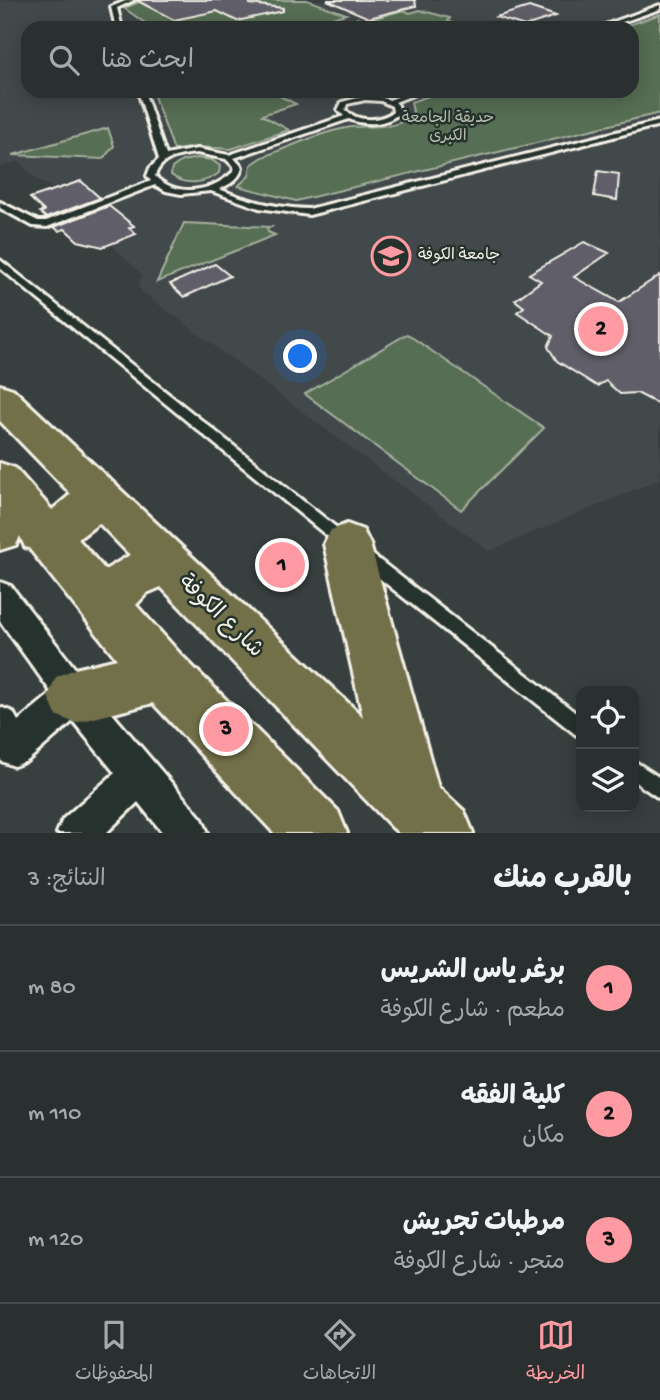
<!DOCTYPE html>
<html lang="ar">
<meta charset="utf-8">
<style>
:root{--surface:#29302f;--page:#313837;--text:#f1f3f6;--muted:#a5a9aa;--line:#454b4b;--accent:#ff9aa2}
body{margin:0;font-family:"Gochi Hand","Playpen Sans Arabic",sans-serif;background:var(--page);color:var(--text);direction:rtl}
.controls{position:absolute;right:21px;bottom:21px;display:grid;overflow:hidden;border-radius:14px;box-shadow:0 4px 18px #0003}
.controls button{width:63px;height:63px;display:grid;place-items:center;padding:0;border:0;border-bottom:2px solid var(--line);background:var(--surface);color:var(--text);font:35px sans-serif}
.you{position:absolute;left:301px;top:357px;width:24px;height:24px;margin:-18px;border:5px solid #fff;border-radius:50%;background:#1a73e8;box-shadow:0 0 0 10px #1a73e833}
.badge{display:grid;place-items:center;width:46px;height:46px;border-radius:50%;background:var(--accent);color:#111;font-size:23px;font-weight:700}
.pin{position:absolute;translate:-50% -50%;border:4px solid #fff;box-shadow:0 2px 7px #0006}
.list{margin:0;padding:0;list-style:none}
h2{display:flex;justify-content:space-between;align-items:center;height:91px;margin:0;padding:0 28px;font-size:30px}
h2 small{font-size:23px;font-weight:400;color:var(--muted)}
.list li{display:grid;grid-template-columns:46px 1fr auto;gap:21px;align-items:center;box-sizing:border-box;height:126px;padding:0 28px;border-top:2px solid var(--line)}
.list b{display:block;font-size:26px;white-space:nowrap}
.list p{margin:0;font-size:23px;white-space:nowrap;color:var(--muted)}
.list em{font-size:23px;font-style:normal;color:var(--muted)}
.icon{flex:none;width:38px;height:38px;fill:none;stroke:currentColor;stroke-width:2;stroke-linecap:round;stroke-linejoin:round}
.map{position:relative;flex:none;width:660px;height:833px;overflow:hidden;direction:ltr}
.search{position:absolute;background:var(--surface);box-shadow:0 4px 18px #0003;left:21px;right:21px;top:21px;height:77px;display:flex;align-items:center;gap:18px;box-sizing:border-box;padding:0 24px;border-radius:21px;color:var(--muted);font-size:26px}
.sheet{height:469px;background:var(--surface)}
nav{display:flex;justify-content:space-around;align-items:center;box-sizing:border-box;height:98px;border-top:2px solid var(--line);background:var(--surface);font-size:19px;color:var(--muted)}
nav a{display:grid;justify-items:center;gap:4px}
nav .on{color:var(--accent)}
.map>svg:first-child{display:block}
.built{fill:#43494c;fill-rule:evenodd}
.green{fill:#566e53;stroke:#a5b09e;stroke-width:2}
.building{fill:#605e69;stroke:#f4f1e8;stroke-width:2}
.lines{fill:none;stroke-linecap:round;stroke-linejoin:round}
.service-casing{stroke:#f4f1e8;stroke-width:6}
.minor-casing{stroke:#f4f1e8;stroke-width:6}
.trunk-casing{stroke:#f4f1e8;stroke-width:6}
.service{fill:#26332d;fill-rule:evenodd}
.minor{fill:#26332d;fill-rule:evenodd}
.trunk{fill:#726f4a;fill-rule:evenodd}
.labels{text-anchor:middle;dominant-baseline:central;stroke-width:5;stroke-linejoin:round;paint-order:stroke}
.far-park-label{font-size:16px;fill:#b5bdac;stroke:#26332d}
.far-poi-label{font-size:16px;fill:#f4f1e8;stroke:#26332d;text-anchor:start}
.near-street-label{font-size:23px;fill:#f4f1e8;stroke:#26332d}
</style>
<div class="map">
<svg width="660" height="833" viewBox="0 0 660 833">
<rect width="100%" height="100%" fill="#37403f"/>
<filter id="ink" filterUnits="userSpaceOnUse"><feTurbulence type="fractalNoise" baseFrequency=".0143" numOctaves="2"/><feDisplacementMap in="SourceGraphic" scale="14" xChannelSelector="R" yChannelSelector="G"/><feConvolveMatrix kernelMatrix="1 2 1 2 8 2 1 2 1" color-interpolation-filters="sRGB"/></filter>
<g filter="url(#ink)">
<path class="built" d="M 0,0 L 660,0 L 660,479 L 489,551 L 141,291 L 139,285 L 142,275 L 103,236 L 101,226 L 67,195 L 38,180 L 18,161 L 0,167 ZM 28,28 L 632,28 L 632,91 L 28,91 Z"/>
<g class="green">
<path d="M 144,0 L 307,0 L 346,14 L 299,28 L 152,28 L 124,8 Z"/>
<path d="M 403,10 L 410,13 L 420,10 L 450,18 L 448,21 C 459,28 473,24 485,28 L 374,28 L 356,18 L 366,21 Z"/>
<path d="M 660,14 L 660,113 L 296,201 L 238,186 L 249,176 L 251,165 L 263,157 C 290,147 318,133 346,128 C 368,123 397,134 413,112 L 411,102 L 443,91 L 632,91 L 632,28 L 620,28 Z"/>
<path d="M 152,91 L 270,91 L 296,104 L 262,115 L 289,130 L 231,149 L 198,147 L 174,150 Z"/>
<path d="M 108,128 L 114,146 L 103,159 L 13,155 Z"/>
<path d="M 197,158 L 212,160 L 220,166 L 219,173 C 205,184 185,186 171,175 L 172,168 L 182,161 Z"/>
<path d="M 184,223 L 271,227 L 267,229 L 268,232 L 275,235 L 157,282 Z"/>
<path d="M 407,334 L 544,428 L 461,510 L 305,394 Z"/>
</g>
<g class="building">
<path d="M 136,0 L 250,0 L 250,4 L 283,8 L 283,11 L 237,21 L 217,11 L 174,20 Z"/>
<path d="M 327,0 L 415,0 L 416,6 L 369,18 Z"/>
<path d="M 529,7 L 556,16 L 525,26 L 496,17 Z"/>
<path d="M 598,171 L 619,174 L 617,200 L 594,196 Z"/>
<path d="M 81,181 L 100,198 L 46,218 L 40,212 L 44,211 L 30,198 Z"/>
<path d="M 109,206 L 134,226 L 129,228 L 136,234 L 103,247 L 78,241 L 65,229 L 59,231 L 54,227 Z"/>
<path d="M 584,242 L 609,253 L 574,277 L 619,302 L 660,275 L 660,405 L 637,393 L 620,394 L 606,381 L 597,386 L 557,361 L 548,347 L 553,336 L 517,312 L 524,307 L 515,300 L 541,281 L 529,274 Z"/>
<path d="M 215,264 L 230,276 L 184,297 L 170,284 Z"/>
</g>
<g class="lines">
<defs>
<g id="service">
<path d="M 128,0 L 134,0 L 117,8 L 122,28 L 116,28 L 111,7 Z"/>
<path d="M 660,5 L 660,9 L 605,28 L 597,28 Z"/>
<path d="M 138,91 L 144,91 L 166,155 L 197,149 L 229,155 L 344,116 L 338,110 L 342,102 C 358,98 373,93 389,100 L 414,91 L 423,91 L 395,102 L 398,105 L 400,113 C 385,125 366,126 349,119 L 234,158 L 242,167 C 240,179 229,185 219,189 C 248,201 277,208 309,209 L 660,121 L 660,125 L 309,215 L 259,208 L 211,191 L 181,194 L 166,191 L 155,185 L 47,227 L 33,226 L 0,208 L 0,202 L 38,221 L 46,221 L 151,181 L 147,176 L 150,168 L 159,159 ZM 365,100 L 381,101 L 392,106 L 393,112 C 378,122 358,122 345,110 L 347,104 ZM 197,153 L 226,159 L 234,167 L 233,172 C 212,192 177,198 155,176 C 161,157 180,155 197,153 Z"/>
<path d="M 0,260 L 347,536 L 349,540 L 347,544 L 342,546 L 337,544 L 0,268 Z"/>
<path d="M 364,551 L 369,552 L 581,717 L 581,737 L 575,734 L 359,562 L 357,557 L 359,552 Z"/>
<path d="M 634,761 L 660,778 L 660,799 L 634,781 Z"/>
</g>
<path id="minor" d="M 0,582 L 11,586 L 87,684 L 202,819 L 208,833 L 163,833 L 138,802 L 106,833 L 57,833 L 63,819 L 115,773 L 73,721 L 27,761 L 14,766 L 1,761 L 0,707 L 13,712 L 18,721 L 52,693 L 0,621 Z"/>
<path id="trunk" d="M 0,385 L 13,389 L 363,717 L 324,544 L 331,530 L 347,524 L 363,530 L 370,544 L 438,787 L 464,811 L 473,833 L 399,833 L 392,827 L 161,587 L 147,593 L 136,605 L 181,655 L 338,811 L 347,833 L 274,833 L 153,703 L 75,723 L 56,715 L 48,696 L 56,677 L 75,669 L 117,659 L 29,548 L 25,547 L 20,536 L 16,545 L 0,550 L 0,463 L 15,468 L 52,510 L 71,494 L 0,421 ZM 99,523 L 130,555 L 105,570 L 78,539 Z"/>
</defs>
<use href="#service" class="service-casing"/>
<use href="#minor" class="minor-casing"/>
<use href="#trunk" class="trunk-casing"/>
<use href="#service" class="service"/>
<use href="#minor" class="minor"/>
<use href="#trunk" class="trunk"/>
</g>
</g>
<defs>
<symbol id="university-ring" viewBox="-11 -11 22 22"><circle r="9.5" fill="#26332d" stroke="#ff9aa2" stroke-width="1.5"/><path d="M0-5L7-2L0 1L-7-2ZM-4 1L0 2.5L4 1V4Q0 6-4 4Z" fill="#ff9aa2"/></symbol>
</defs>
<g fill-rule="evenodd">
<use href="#university-ring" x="369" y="234" width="44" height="44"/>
</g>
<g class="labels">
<g class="far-park-label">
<text x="448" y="119">حديقة الجامعة<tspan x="448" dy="18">الكبرى</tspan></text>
</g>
<g class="far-poi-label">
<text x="418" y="256">جامعة الكوفة</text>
</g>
<g class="near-street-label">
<text transform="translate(220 617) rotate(44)">شارع الكوفة</text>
</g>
</g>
</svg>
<div class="controls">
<button><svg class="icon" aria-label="locate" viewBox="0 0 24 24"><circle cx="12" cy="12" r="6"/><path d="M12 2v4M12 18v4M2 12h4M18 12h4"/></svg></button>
<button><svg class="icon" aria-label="layers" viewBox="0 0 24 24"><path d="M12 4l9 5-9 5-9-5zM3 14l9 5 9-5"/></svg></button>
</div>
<div class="you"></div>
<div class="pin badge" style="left:282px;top:565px">1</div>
<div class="pin badge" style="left:601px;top:329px">2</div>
<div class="pin badge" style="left:226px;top:729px">3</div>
<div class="search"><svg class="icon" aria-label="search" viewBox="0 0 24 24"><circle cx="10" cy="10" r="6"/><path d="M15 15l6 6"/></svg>ابحث هنا</div>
</div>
<section class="sheet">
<h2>بالقرب منك<small>النتائج: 3</small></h2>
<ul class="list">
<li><span class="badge">1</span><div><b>برغر ياس الشريس</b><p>مطعم · شارع الكوفة</p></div><em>80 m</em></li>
<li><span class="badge">2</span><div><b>كلية الفقه</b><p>مكان</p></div><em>110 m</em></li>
<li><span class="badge">3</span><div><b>مرطبات تجريش</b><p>متجر · شارع الكوفة</p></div><em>120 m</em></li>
</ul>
</section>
<nav>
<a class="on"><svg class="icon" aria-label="map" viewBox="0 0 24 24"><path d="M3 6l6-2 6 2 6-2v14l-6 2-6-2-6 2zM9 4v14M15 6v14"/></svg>الخريطة</a>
<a><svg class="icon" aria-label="directions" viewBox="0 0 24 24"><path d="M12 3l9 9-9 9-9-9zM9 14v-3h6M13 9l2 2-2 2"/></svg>الاتجاهات</a>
<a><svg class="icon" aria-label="saved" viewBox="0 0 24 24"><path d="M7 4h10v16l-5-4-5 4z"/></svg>المحفوظات</a>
</nav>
